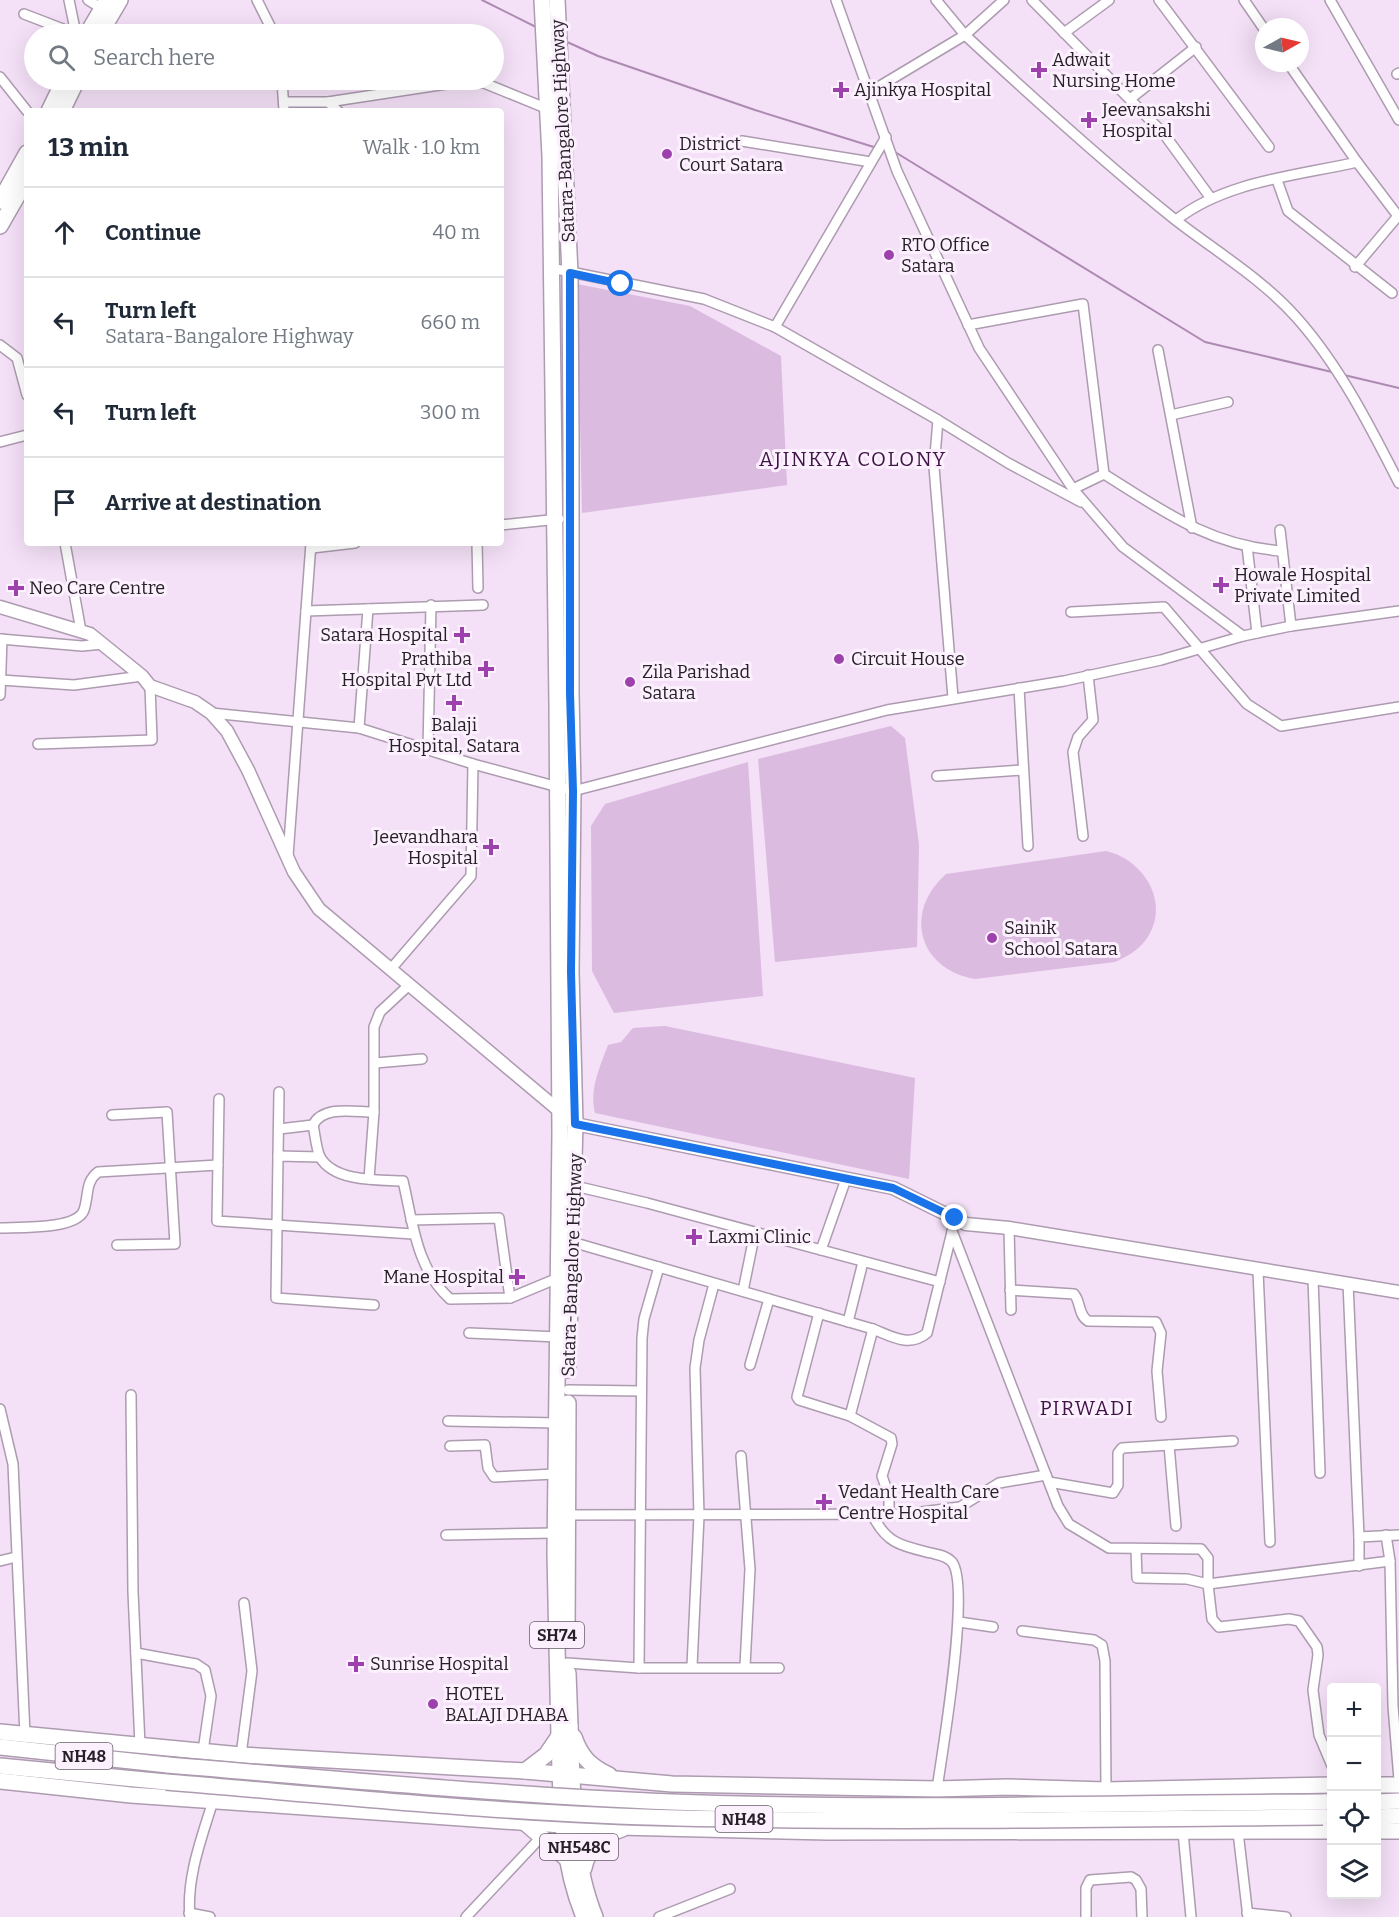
<!DOCTYPE html>
<meta charset="utf-8">
<style>
:root{--surface:#fff;--page:#f6f6f7;--text:#1f2937;--muted:#747a83;--line:#e0e1e3}
body{margin:0;font-family:Bitter,serif;background:var(--page);color:var(--text)}
.controls{position:absolute;right:18px;bottom:18px;display:grid;overflow:hidden;border-radius:6px;box-shadow:0 6px 24px #0002}
.controls button{width:54px;height:54px;display:grid;place-items:center;padding:0;border:0;border-bottom:2px solid var(--line);background:var(--surface);color:var(--text);font:30px sans-serif}
.compass{position:absolute;left:1255px;top:18px;width:54px;height:54px;border-radius:50%;background:var(--surface);box-shadow:0 6px 24px #0002;rotate:82deg}
.stop{position:absolute;width:18px;height:18px;margin:-14px;border:4px solid #1a73e8;border-radius:50%;background:#fff}
.stop.end{background:#1a73e8;border-color:#fff;box-shadow:0 2px 6px #0008}
.list{margin:0;padding:0;list-style:none}
h2{display:flex;justify-content:space-between;align-items:center;height:78px;margin:0;padding:0 24px;font-size:26px}
h2 small{font-size:20px;font-weight:400;color:var(--muted)}
.list li{display:grid;grid-template-columns:39px 1fr auto;gap:18px;align-items:center;box-sizing:border-box;height:90px;padding:0 24px;border-top:2px solid var(--line)}
.list b{display:block;font-size:22px;white-space:nowrap}
.list p{margin:0;font-size:20px;white-space:nowrap;color:var(--muted)}
.list em{font-size:20px;font-style:normal;color:var(--muted)}
.icon{flex:none;width:33px;height:33px;fill:none;stroke:currentColor;stroke-width:2;stroke-linecap:round;stroke-linejoin:round}
.map{position:relative;flex:none;width:1399px;height:1917px;overflow:hidden}
.search{position:absolute;background:var(--surface);box-shadow:0 6px 24px #0002;left:24px;top:24px;width:480px;height:66px;display:flex;align-items:center;gap:15px;box-sizing:border-box;padding:0 21px;border-radius:33px;color:var(--muted);font-size:22px}
.panel{position:absolute;background:var(--surface);box-shadow:0 6px 24px #0002;left:24px;top:108px;width:480px;height:438px;border-radius:6px}
.map>svg:first-child{display:block}
.green{fill:#dbbbe0}
.lines{fill:none;stroke-linecap:round;stroke-linejoin:round}
.stream{stroke:#ac8ab1;stroke-width:2}
.minor-casing{stroke:#ad9bb0;stroke-width:12}
.tertiary-casing{stroke:#ad9bb0;stroke-width:15}
.primary-casing{stroke:#ad9bb0;stroke-width:18}
.trunk-casing{stroke:#ad9bb0;stroke-width:18}
.minor{stroke:#fff;stroke-width:9}
.tertiary{stroke:#fff;stroke-width:12}
.primary{stroke:#fff;stroke-width:15}
.trunk{stroke:#fff;stroke-width:15}
.trunk-bridge-casing{stroke:#ad9bb0;stroke-width:18;stroke-linecap:butt}
.trunk-bridge{stroke:#fff;stroke-width:15}
.route{stroke:#1a73e8;stroke-width:8}
.poi-dot{fill:#9d42ac;stroke:#fcf0fe;stroke-width:2}
.labels{text-anchor:middle;dominant-baseline:central;stroke-width:6;stroke-linejoin:round;paint-order:stroke}
.shield{fill:#fcf0fe;stroke:#675e68;stroke-width:1.5}
.shield-label{font-size:16px;font-weight:bold;fill:#272028}
.poi-label{font-size:18px;fill:#272028;stroke:#fcf0fe;text-anchor:start}
.street-label{font-size:18px;fill:#272028;stroke:#fcf0fe}
.neighbourhood-label{font-size:20px;letter-spacing:1.5px;fill:#401447;stroke:#fcf0fe}
</style>
<div class="map">
<svg width="1399" height="1917" viewBox="0 0 1399 1917">
<rect width="100%" height="100%" fill="#f4e0f7"/>
<g class="green">
<path d="M 577,284 L 690,306 L 781,356 L 787,485 L 582,513 Z"/>
<path d="M 891,726 L 905,738 L 919,845 L 917,947 L 775,962 L 758,759 Z"/>
<path d="M 748,762 L 763,996 L 614,1013 L 592,971 L 591,826 L 605,804 Z"/>
<path d="M 1106,851 C 1145,860 1172,905 1145,941 C 1137,951 1126,957 1115,962 L 975,979 C 918,969 903,912 946,874 Z"/>
<path d="M 665,1026 L 915,1078 L 909,1179 L 595,1113 C 589,1089 600,1067 608,1045 L 621,1042 L 633,1028 Z"/>
</g>
<g class="lines">
<g class="stream">
<path d="M 482,0 L 538,28"/>
<path d="M 565,41 L 598,56 L 755,110 L 877,148"/>
<path d="M 895,152 L 1205,342 L 1332,372"/>
<path d="M 1344,375 L 1399,388"/>
</g>
<defs>
<g id="minor">
<path d="M 69,0 L 76,34"/>
<path d="M 88,0 L 104,10"/>
<path d="M 257,0 L 274,34"/>
<path d="M 836,0 L 897,171 L 979,348 L 1073,489 L 1123,547 L 1243,636 L 1291,626 L 1399,611"/>
<path d="M 1004,0 L 965,35 C 1033,98 1101,160 1173,218 C 1215,251 1260,277 1296,317 C 1339,365 1370,426 1399,483"/>
<path d="M 1032,0 L 1164,134 L 1210,197"/>
<path d="M 1159,0 L 1269,147"/>
<path d="M 1244,0 L 1264,29"/>
<path d="M 1330,0 L 1399,120"/>
<path d="M 24,14 L 76,34"/>
<path d="M 1064,33 L 1109,0"/>
<path d="M 1288,63 L 1357,162"/>
<path d="M 1397,74 L 1399,73"/>
<path d="M 0,77 L 27,111"/>
<path d="M 282,80 L 284,111"/>
<path d="M 870,92 L 965,35 L 936,0"/>
<path d="M 1130,99 L 1196,47"/>
<path d="M 284,102 L 328,102 L 338,111"/>
<path d="M 328,102 L 466,81 L 484,83 L 548,109"/>
<path d="M 742,141 L 871,162"/>
<path d="M 1277,180 L 1288,211 L 1392,293"/>
<path d="M 1176,220 C 1226,181 1296,176 1357,162 L 1398,216 L 1355,267"/>
<path d="M 551,268 L 704,299 L 775,327 L 938,420 L 1008,463 L 1081,502"/>
<path d="M 968,325 L 1083,304 L 1104,474"/>
<path d="M 775,327 L 886,137"/>
<path d="M 0,345 L 17,358 L 27,395"/>
<path d="M 1158,350 L 1192,528"/>
<path d="M 1171,415 L 1228,402"/>
<path d="M 938,420 L 934,467 L 953,698"/>
<path d="M 0,442 L 27,435"/>
<path d="M 1073,489 L 1104,474 C 1163,511 1210,546 1282,551"/>
<path d="M 501,525 L 559,519"/>
<path d="M 1280,530 L 1291,626"/>
<path d="M 65,543 L 81,631"/>
<path d="M 477,543 L 478,588"/>
<path d="M 1247,546 L 1257,633"/>
<path d="M 312,548 L 355,543"/>
<path d="M 306,611 L 483,605"/>
<path d="M 1071,612 L 1164,607 L 1247,704 L 1281,726 L 1399,707"/>
<path d="M 0,639 L 82,646 L 102,644"/>
<path d="M 1,680 L 74,685 L 142,676"/>
<path d="M 1019,688 L 1028,846"/>
<path d="M 0,695 L 2,639"/>
<path d="M 211,713 L 359,728 L 473,764 L 573,791 L 887,710 L 1064,681 L 1161,660 L 1243,636"/>
<path d="M 359,728 L 368,609"/>
<path d="M 38,744 L 152,740 L 150,686"/>
<path d="M 428,750 L 431,605"/>
<path d="M 937,776 L 1023,770"/>
<path d="M 1083,836 L 1073,752 L 1078,737 L 1093,720 L 1088,675"/>
<path d="M 288,856 L 311,543"/>
<path d="M 390,970 L 471,876 L 473,764"/>
<path d="M 375,1063 L 422,1059"/>
<path d="M 219,1099 L 217,1221 L 413,1234"/>
<path d="M 112,1115 L 167,1112 L 175,1244 L 117,1245"/>
<path d="M 313,1125 C 315,1134 316,1148 320,1157 C 334,1182 378,1180 403,1181 C 413,1223 416,1268 450,1299 L 510,1298 L 558,1278"/>
<path d="M 279,1129 L 313,1125 C 323,1105 354,1112 374,1112"/>
<path d="M 278,1156 L 279,1092"/>
<path d="M 320,1157 L 278,1156 L 276,1298 L 374,1305"/>
<path d="M 369,1179 L 374,1112 L 374,1027 L 380,1012 L 408,986"/>
<path d="M 575,1186 L 647,1203 L 940,1282"/>
<path d="M 411,1220 L 499,1218 L 510,1298"/>
<path d="M 0,1228 C 19,1227 77,1230 84,1210 C 89,1195 85,1182 98,1172 L 218,1165"/>
<path d="M 1009,1228 L 1011,1310"/>
<path d="M 952,1231 L 1058,1506 L 1069,1524 L 1109,1548 L 1201,1549 L 1208,1558 L 1208,1584 L 1390,1561"/>
<path d="M 572,1242 L 873,1329 C 891,1336 909,1348 927,1333 L 952,1232"/>
<path d="M 821,1250 L 846,1179"/>
<path d="M 1258,1271 L 1270,1542"/>
<path d="M 1313,1278 L 1320,1473"/>
<path d="M 1348,1283 L 1359,1537"/>
<path d="M 1010,1290 L 1074,1294 C 1081,1302 1078,1315 1088,1321 L 1156,1322 L 1161,1333 L 1157,1371 L 1161,1417"/>
<path d="M 743,1291 L 755,1232"/>
<path d="M 819,1313 L 797,1397 L 799,1400 L 850,1416 L 891,1438 L 892,1444 L 882,1476 L 889,1496 L 889,1515"/>
<path d="M 848,1322 L 863,1262"/>
<path d="M 469,1333 L 558,1337"/>
<path d="M 750,1365 L 769,1299"/>
<path d="M 568,1390 L 641,1391"/>
<path d="M 131,1395 L 133,1592 L 140,1745"/>
<path d="M 0,1409 L 13,1464 L 25,1735"/>
<path d="M 850,1416 L 873,1329"/>
<path d="M 448,1421 L 557,1423"/>
<path d="M 1169,1445 L 1176,1526"/>
<path d="M 450,1446 L 485,1445 L 488,1468 L 494,1477 L 555,1474"/>
<path d="M 741,1456 L 750,1569 L 745,1666"/>
<path d="M 1049,1482 L 1113,1493 L 1118,1485 L 1118,1453 L 1122,1448 L 1233,1441"/>
<path d="M 565,1515 L 906,1514 L 960,1507 L 999,1483 L 1046,1475"/>
<path d="M 873,1516 C 887,1544 902,1546 931,1553 C 939,1555 947,1556 952,1562 C 971,1586 942,1753 937,1789"/>
<path d="M 446,1535 L 556,1533"/>
<path d="M 1386,1535 L 1390,1561 L 1393,1706 L 1399,1780"/>
<path d="M 1136,1550 L 1137,1578 L 1187,1579 L 1208,1584 L 1212,1619 L 1219,1627 L 1289,1619 L 1299,1621 L 1317,1647 L 1318,1655 L 1313,1690 L 1319,1735 L 1332,1766"/>
<path d="M 0,1561 L 16,1557"/>
<path d="M 1359,1566 L 1359,1537 L 1399,1535"/>
<path d="M 959,1622 L 993,1627"/>
<path d="M 1022,1631 L 1094,1640 L 1102,1645 L 1105,1661 L 1106,1790"/>
<path d="M 136,1653 L 196,1664 L 205,1670 L 211,1696 L 203,1751"/>
<path d="M 567,1663 L 639,1668 L 779,1668"/>
<path d="M 692,1666 L 699,1516 L 695,1368 L 699,1340 L 714,1284"/>
<path d="M 639,1668 L 642,1338 L 644,1319 L 659,1267"/>
<path d="M 241,1755 L 252,1671 L 244,1603"/>
<path d="M 1183,1832 L 1191,1917"/>
<path d="M 1238,1832 L 1248,1917"/>
<path d="M 189,1913 L 210,1917"/>
<path d="M 1247,1913 L 1286,1917"/>
<path d="M 190,1917 C 186,1878 202,1837 213,1801"/>
<path d="M 466,1917 L 542,1836"/>
<path d="M 659,1917 L 730,1889"/>
<path d="M 1086,1917 L 1086,1888 L 1090,1880 L 1131,1877 L 1136,1880 L 1141,1889 L 1142,1917"/>
</g>
<path id="tertiary" d="M 0,607 L 90,634 L 142,676 L 150,686 L 195,702 L 211,713 L 227,731 L 248,770 L 294,872 L 319,909 L 575,1124 L 893,1188 L 966,1224 L 1009,1228 L 1399,1292"/>
<g id="primary">
<path d="M 542,0 L 550,156 L 557,704 L 560,1133 L 555,1554 L 559,1736"/>
<path d="M 557,0 L 570,273 L 571,441 L 571,693 L 573,791 L 571,972 L 575,1124 L 568,1370"/>
<path d="M 87,34 L 107,0"/>
<path d="M 100,34 L 120,0"/>
<path d="M 49,111 L 64,80"/>
<path d="M 62,111 L 77,80"/>
<path d="M 0,201 L 27,153"/>
<path d="M 0,226 L 27,179"/>
<path d="M 567,1640 L 568,1403"/>
<path d="M 568,1673 L 570,1726"/>
</g>
<g id="trunk">
<path d="M 570,1726 C 573,1788 571,1858 595,1917"/>
<path d="M 0,1732 L 241,1755 L 525,1771 L 672,1784 L 937,1789 L 1007,1787 L 1106,1790 L 1332,1785"/>
<path d="M 559,1736 C 561,1797 560,1860 584,1917"/>
<path d="M 574,1737 C 581,1757 590,1766 609,1775"/>
<path d="M 0,1747 L 168,1765"/>
<path d="M 0,1766 L 166,1782"/>
<path d="M 525,1771 L 546,1755 L 559,1736"/>
<path d="M 0,1781 L 131,1795 L 576,1826 L 828,1832 L 1332,1831"/>
<path d="M 1376,1785 L 1399,1785"/>
<path d="M 1376,1802 L 1399,1801"/>
<path d="M 1376,1817 L 1399,1816"/>
<path d="M 524,1822 L 567,1859"/>
<path d="M 1376,1831 L 1399,1831"/>
<path d="M 584,1868 C 588,1848 603,1835 622,1829"/>
</g>
</defs>
<use href="#minor" class="minor-casing"/>
<use href="#tertiary" class="tertiary-casing"/>
<use href="#primary" class="primary-casing"/>
<use href="#trunk" class="trunk-casing"/>
<use href="#minor" class="minor"/>
<use href="#tertiary" class="tertiary"/>
<use href="#primary" class="primary"/>
<use href="#trunk" class="trunk"/>
<defs>
<g id="trunk-bridge">
<path d="M 168,1765 C 336,1779 504,1795 672,1802 C 889,1810 1107,1803 1323,1802"/>
<path d="M 166,1782 C 336,1796 506,1814 677,1818 C 892,1823 1108,1819 1323,1817"/>
</g>
</defs>
<use href="#trunk-bridge" class="trunk-bridge-casing"/>
<use href="#trunk-bridge" class="trunk-bridge"/>
</g>
<g class="lines">
<path class="route" d="M 621,284 L 570,273 L 570,693 L 573,791 L 571,972 L 575,1124 L 893,1188 L 955,1218"/>
</g>
<g class="poi-dot">
<path d="M1036 61h6v6h6v6h-6v6h-6v-6h-6v-6h6z"/>
<path d="M838 81h6v6h6v6h-6v6h-6v-6h-6v-6h6z"/>
<path d="M1086 111h6v6h6v6h-6v6h-6v-6h-6v-6h6z"/>
<circle cx="667" cy="154" r="6"/>
<circle cx="889" cy="255" r="6"/>
<path d="M1218 576h6v6h6v6h-6v6h-6v-6h-6v-6h6z"/>
<path d="M13 579h6v6h6v6h-6v6h-6v-6h-6v-6h6z"/>
<path d="M459 626h6v6h6v6h-6v6h-6v-6h-6v-6h6z"/>
<circle cx="839" cy="659" r="6"/>
<path d="M483 660h6v6h6v6h-6v6h-6v-6h-6v-6h6z"/>
<circle cx="630" cy="682" r="6"/>
<path d="M451 694h6v6h6v6h-6v6h-6v-6h-6v-6h6z"/>
<path d="M488 838h6v6h6v6h-6v6h-6v-6h-6v-6h6z"/>
<circle cx="992" cy="938" r="6"/>
<path d="M691 1228h6v6h6v6h-6v6h-6v-6h-6v-6h6z"/>
<path d="M514 1268h6v6h6v6h-6v6h-6v-6h-6v-6h6z"/>
<path d="M821 1493h6v6h6v6h-6v6h-6v-6h-6v-6h6z"/>
<path d="M353 1655h6v6h6v6h-6v6h-6v-6h-6v-6h6z"/>
<circle cx="433" cy="1704" r="6"/>
</g>
<g class="labels">
<g class="shield">
<rect x="530" y="1622" width="54" height="26" rx="4.5"/>
<rect x="55.5" y="1743" width="57" height="26" rx="4.5"/>
<rect x="715.5" y="1806" width="57" height="26" rx="4.5"/>
<rect x="540" y="1834" width="78" height="26" rx="4.5"/>
</g>
<g class="shield-label">
<text x="557" y="1635">SH74</text>
<text x="84" y="1756">NH48</text>
<text x="744" y="1819">NH48</text>
<text x="579" y="1847">NH548C</text>
</g>
<g class="poi-label">
<text x="1052" y="60">Adwait<tspan x="1052" dy="21">Nursing Home</tspan></text>
<text x="854" y="90">Ajinkya Hospital</text>
<text x="1102" y="110">Jeevansakshi<tspan x="1102" dy="21">Hospital</tspan></text>
<text x="679" y="144">District<tspan x="679" dy="21">Court Satara</tspan></text>
<text x="901" y="245">RTO Office<tspan x="901" dy="21">Satara</tspan></text>
<text x="1234" y="575">Howale Hospital<tspan x="1234" dy="21">Private Limited</tspan></text>
<text x="29" y="588">Neo Care Centre</text>
<text x="448" y="635" text-anchor="end">Satara Hospital</text>
<text x="472" y="659" text-anchor="end">Prathiba<tspan x="472" dy="21">Hospital Pvt Ltd</tspan></text>
<text x="851" y="659">Circuit House</text>
<text x="642" y="672">Zila Parishad<tspan x="642" dy="21">Satara</tspan></text>
<text x="454" y="725" text-anchor="middle">Balaji<tspan x="454" dy="21">Hospital, Satara</tspan></text>
<text x="478" y="837" text-anchor="end">Jeevandhara<tspan x="478" dy="21">Hospital</tspan></text>
<text x="1004" y="928">Sainik<tspan x="1004" dy="21">School Satara</tspan></text>
<text x="708" y="1237">Laxmi Clinic</text>
<text x="504" y="1277" text-anchor="end">Mane Hospital</text>
<text x="838" y="1492">Vedant Health Care<tspan x="838" dy="21">Centre Hospital</tspan></text>
<text x="370" y="1664">Sunrise Hospital</text>
<text x="445" y="1694">HOTEL<tspan x="445" dy="21">BALAJI DHABA</tspan></text>
</g>
<g class="street-label">
<text transform="translate(563 131) rotate(-93)">Satara-Bangalore Highway</text>
<text transform="translate(572 1265) rotate(-88)">Satara-Bangalore Highway</text>
</g>
<g class="neighbourhood-label">
<text x="853" y="459">AJINKYA COLONY</text>
<text x="1087" y="1408">PIRWADI</text>
</g>
</g>
</svg>
<div class="controls">
<button>+</button>
<button>−</button>
<button><svg class="icon" aria-label="locate" viewBox="0 0 24 24"><circle cx="12" cy="12" r="6"/><path d="M12 2v4M12 18v4M2 12h4M18 12h4"/></svg></button>
<button><svg class="icon" aria-label="layers" viewBox="0 0 24 24"><path d="M12 4l9 5-9 5-9-5zM3 14l9 5 9-5"/></svg></button>
</div>
<svg class="compass" viewBox="-18 -18 36 36"><path d="M0-13l5 13h-10z" fill="#e53935"/><path d="M0 13l5-13h-10z" fill="#747a83"/></svg>
<div class="stop" style="left:621px;top:284px"></div>
<div class="stop end" style="left:955px;top:1218px"></div>
<div class="search"><svg class="icon" aria-label="search" viewBox="0 0 24 24"><circle cx="10" cy="10" r="6"/><path d="M15 15l6 6"/></svg>Search here</div>
<section class="panel">
<h2>13 min<small>Walk · 1.0 km</small></h2>
<ul class="list">
<li><svg class="icon" aria-label="ahead" viewBox="0 0 24 24"><path d="M12 20V5M6 11l6-6 6 6"/></svg><div><b>Continue</b></div><em>40 m</em></li>
<li><svg class="icon" aria-label="left" viewBox="0 0 24 24"><path d="M17 20v-9H6M10 6l-5 5 5 5"/></svg><div><b>Turn left</b><p>Satara-Bangalore Highway</p></div><em>660 m</em></li>
<li><svg class="icon" aria-label="left" viewBox="0 0 24 24"><path d="M17 20v-9H6M10 6l-5 5 5 5"/></svg><div><b>Turn left</b></div><em>300 m</em></li>
<li><svg class="icon" aria-label="arrive" viewBox="0 0 24 24"><path d="M6 21V4h12l-3 4 3 4H6"/></svg><div><b>Arrive at destination</b></div></li>
</ul>
</section>
</div>
